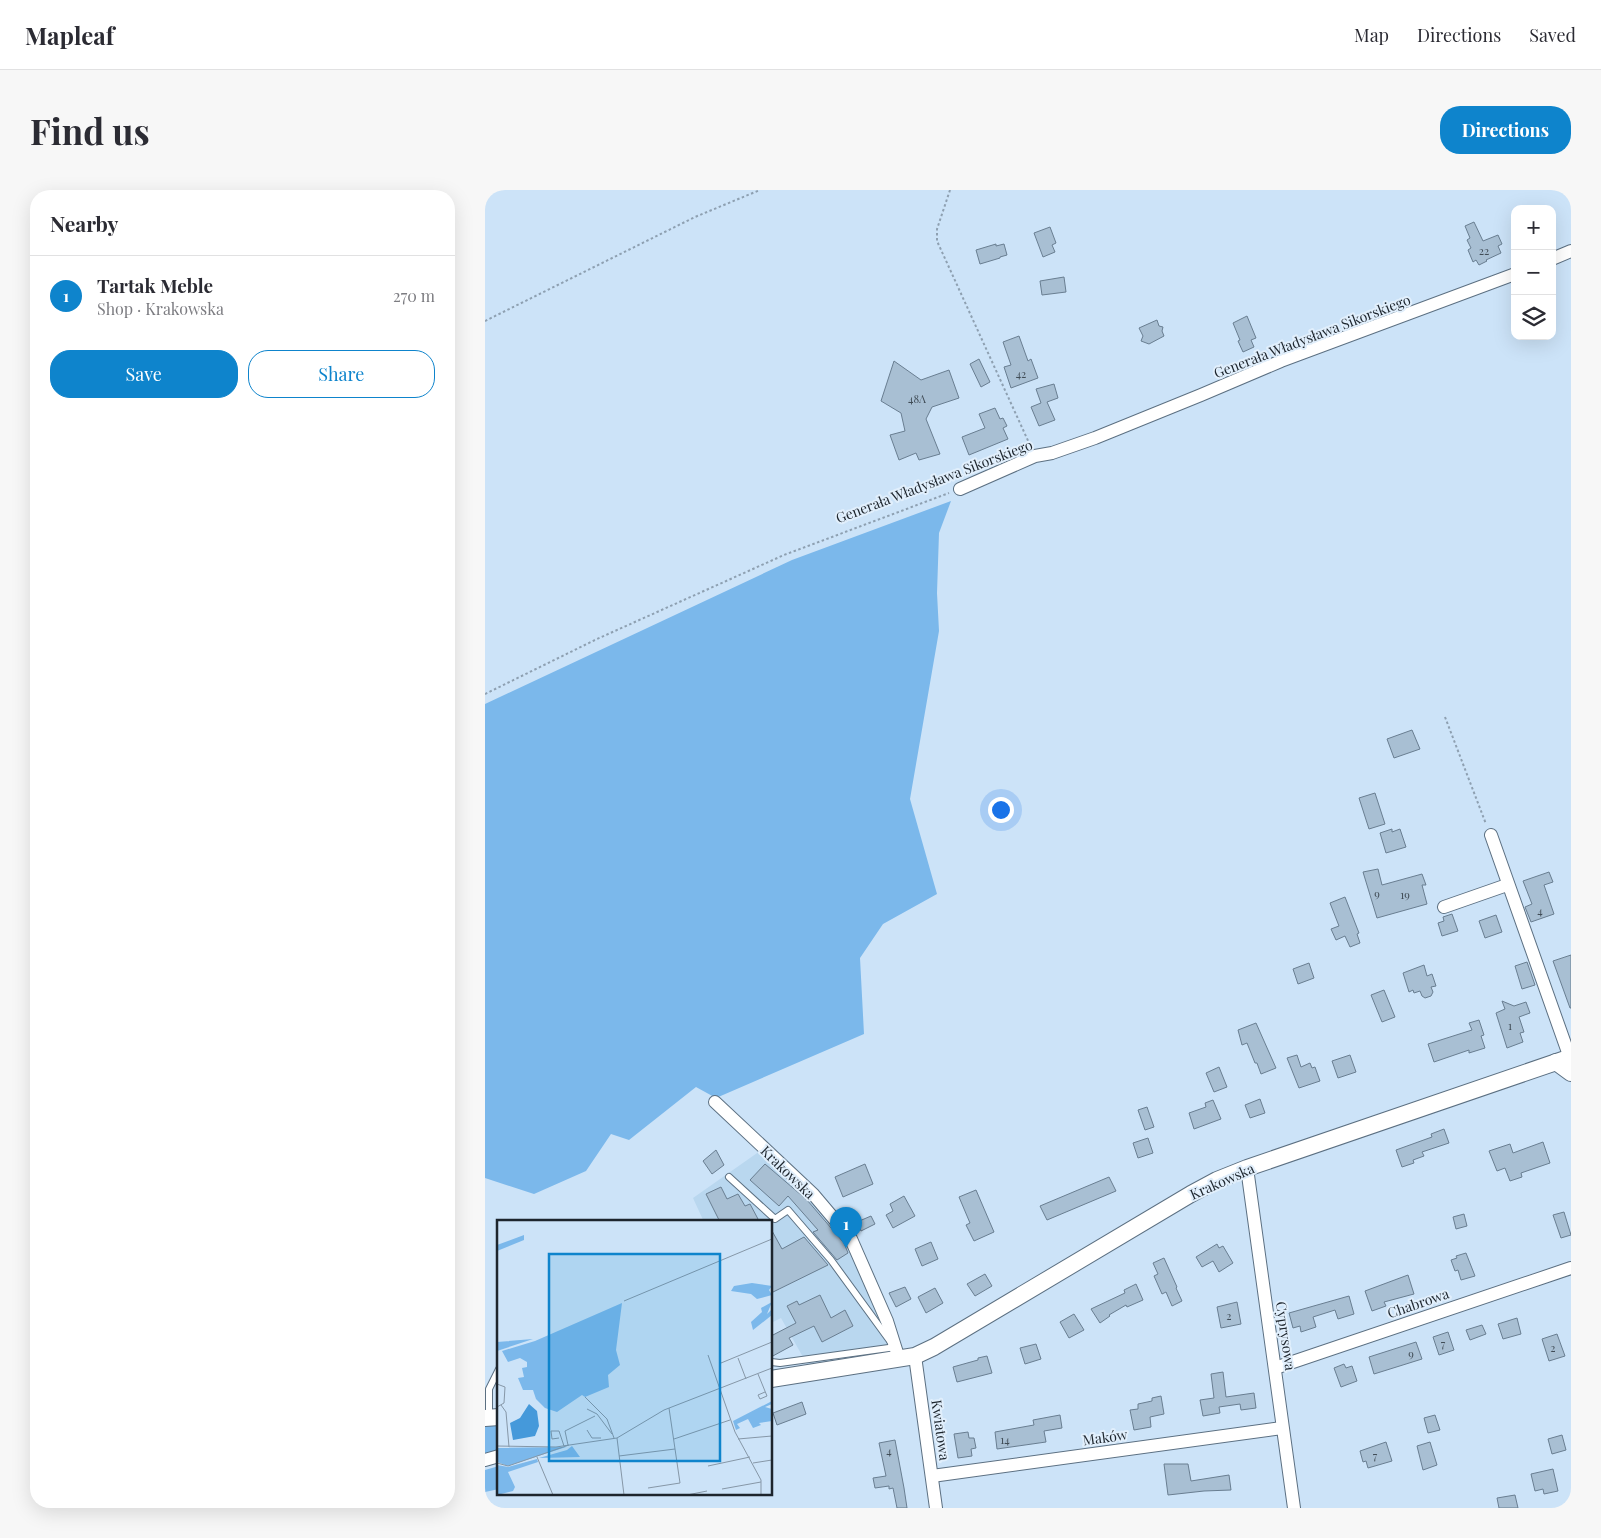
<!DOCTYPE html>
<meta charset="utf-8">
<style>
:root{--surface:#fff;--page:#f7f7f7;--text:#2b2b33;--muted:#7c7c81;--line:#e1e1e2;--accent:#0e84cc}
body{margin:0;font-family:"Playfair Display",serif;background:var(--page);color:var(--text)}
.controls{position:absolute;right:15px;top:15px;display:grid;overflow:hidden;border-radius:10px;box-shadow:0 5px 20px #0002}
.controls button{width:45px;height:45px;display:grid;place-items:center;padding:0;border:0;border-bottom:1px solid var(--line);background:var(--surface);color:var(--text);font:25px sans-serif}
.you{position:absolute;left:515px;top:619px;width:18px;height:18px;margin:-12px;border:4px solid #fff;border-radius:50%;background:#1a73e8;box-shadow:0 0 0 8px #1a73e833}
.badge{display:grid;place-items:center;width:32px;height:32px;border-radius:50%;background:var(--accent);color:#fff;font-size:16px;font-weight:700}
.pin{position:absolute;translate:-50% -41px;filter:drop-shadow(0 1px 2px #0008)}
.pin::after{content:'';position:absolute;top:26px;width:18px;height:15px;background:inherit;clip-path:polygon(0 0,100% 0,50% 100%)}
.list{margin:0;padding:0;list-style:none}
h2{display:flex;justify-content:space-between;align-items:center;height:65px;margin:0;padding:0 20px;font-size:21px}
h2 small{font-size:16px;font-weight:400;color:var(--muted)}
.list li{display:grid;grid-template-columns:32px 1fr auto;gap:15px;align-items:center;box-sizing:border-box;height:80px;padding:0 20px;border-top:1px solid var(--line)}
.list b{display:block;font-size:19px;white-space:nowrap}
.list p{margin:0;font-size:16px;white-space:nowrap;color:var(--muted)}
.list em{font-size:16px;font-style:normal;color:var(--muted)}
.actions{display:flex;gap:10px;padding:15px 20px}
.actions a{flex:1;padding:11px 0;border:1px solid var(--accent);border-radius:20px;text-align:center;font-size:18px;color:var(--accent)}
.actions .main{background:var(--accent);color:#fff}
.icon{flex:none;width:28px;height:28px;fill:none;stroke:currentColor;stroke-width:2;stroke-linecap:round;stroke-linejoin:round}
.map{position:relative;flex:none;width:1086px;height:1318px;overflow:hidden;border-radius:20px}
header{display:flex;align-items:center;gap:30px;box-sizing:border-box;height:70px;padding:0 25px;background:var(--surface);border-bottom:1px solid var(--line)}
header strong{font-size:24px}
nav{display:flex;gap:28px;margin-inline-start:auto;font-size:18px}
.intro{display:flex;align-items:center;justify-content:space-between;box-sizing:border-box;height:120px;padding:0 30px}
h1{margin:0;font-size:35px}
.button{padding:12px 22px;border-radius:20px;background:var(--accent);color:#fff;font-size:18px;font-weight:700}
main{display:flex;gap:30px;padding:0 30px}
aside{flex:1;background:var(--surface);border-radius:20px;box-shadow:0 5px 20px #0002}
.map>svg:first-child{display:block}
.built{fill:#b9d7ef}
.green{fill:#7bb8eb}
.building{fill:#a8bfd3;stroke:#697e91}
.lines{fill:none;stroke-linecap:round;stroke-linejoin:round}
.service-casing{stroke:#5c7082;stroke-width:8}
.minor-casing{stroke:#5c7082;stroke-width:14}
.tertiary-casing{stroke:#5c7082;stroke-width:18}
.path{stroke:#8ea0b1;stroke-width:2;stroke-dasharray:2.5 2.5;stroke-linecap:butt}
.service{stroke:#fff;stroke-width:6}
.minor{stroke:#fff;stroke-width:12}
.tertiary{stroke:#fff;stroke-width:16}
.labels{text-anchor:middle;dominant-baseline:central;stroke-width:4;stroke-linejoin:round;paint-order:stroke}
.number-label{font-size:11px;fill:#404c56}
.street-label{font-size:14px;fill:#1d252d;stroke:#e1effc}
.inset-road{fill:none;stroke:#8697a7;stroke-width:1}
.view{fill:#0e84cc;fill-opacity:0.15;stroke:#0e84cc;stroke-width:2.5}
.inset-edge{fill:none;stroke:#1d252d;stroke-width:2.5}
</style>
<header>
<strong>Mapleaf</strong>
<nav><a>Map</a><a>Directions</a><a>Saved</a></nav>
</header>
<div class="intro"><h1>Find us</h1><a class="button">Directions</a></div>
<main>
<aside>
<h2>Nearby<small></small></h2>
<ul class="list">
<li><span class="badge">1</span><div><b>Tartak Meble</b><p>Shop · Krakowska</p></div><em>270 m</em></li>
</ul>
<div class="actions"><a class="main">Save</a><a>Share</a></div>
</aside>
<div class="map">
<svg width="1086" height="1318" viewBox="0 0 1086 1318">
<rect width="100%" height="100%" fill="#cce3f8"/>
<path class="built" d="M 275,961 L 326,1006 L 364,1050 L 409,1163 L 323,1176 L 296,1128 L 286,1133 L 286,1032 L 219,1032 L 208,1008 Z"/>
<g class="green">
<path d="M 466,311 L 454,343 L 452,403 L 454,441 L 425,609 L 452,704 L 398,734 L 375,768 L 379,844 L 231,908 L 211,897 L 144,950 L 126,944 L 101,981 L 49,1004 L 0,988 L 0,514 L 307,370 Z"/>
<path d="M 0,1236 L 14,1236 L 14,1260 L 0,1264 Z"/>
<path d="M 14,1276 L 14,1299 L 0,1302 L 0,1280 Z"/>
</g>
<g class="building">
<path d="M 989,32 L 998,51 L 1013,45 L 1017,54 L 1013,56 L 1016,63 L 1001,70 L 1002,71 L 994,75 L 991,70 L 988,72 L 983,60 L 986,58 L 982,50 L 985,48 L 980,36 Z"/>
<path d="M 565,37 L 571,53 L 567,55 L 570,62 L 558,67 L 549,43 Z"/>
<path d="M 511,54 L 511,56 L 519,54 L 522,65 L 515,67 L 515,68 L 495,74 L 491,60 Z"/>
<path d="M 579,87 L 581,102 L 557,105 L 555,91 Z"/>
<path d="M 762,126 L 771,148 L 766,150 L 769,157 L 758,162 L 753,151 L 755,150 L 748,133 Z"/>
<path d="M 672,130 L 674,136 L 678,137 L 677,141 L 679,146 L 664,154 L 656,151 L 658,146 L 654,138 Z"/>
<path d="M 534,146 L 543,171 L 546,169 L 553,188 L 526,198 L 519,177 L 526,175 L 518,152 Z"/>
<path d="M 494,169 L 505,192 L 496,197 L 485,174 Z"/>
<path d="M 409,171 L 436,190 L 464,180 L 474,208 L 447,217 L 441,229 L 455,264 L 434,270 L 431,263 L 414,270 L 405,245 L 420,241 L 416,223 L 396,211 Z"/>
<path d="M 569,194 L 573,208 L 562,212 L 570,230 L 554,236 L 546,217 L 556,213 L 551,199 Z"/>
<path d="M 510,218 L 515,229 L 518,228 L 522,236 L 518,238 L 523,249 L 484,265 L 477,247 L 500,238 L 494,224 Z"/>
<path d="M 927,540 L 935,559 L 909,568 L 902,549 Z"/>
<path d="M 890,603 L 900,634 L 884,639 L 874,608 Z"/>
<path d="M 907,639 L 907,642 L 915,639 L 921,657 L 901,663 L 895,643 Z"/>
<path d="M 893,679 L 897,695 L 937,684 L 941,695 L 937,695 L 942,714 L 892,728 L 878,682 Z"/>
<path d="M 1064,682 L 1068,692 L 1059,695 L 1069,724 L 1046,732 L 1040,717 L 1047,714 L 1038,691 Z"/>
<path d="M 860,707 L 874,743 L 872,744 L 875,753 L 865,757 L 860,746 L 851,750 L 846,739 L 854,736 L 845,713 Z"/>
<path d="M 967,724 L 973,741 L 957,746 L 953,733 L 959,731 L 958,727 Z"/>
<path d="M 1011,725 L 1017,742 L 1000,748 L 994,731 Z"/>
<path d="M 1086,765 L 1086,818 L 1085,818 L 1068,771 Z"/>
<path d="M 1042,772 L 1050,795 L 1037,799 L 1030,776 Z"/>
<path d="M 824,773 L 829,788 L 813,794 L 808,779 Z"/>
<path d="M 939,775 L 942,786 L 947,784 L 951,796 L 946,797 L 948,802 L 946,806 L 940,808 L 937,806 L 935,801 L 929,803 L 928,800 L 924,802 L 918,783 Z"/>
<path d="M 899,800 L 910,827 L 897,832 L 886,805 Z"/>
<path d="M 1017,811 L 1029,816 L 1041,812 L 1045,823 L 1034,827 L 1039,842 L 1035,843 L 1038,852 L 1022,858 L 1011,823 L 1020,819 Z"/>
<path d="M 994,830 L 999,845 L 996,846 L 1000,858 L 984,863 L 984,860 L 949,872 L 943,854 L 987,840 L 984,833 Z"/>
<path d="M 771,833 L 791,878 L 776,884 L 772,873 L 770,873 L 762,853 L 757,855 L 753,840 Z"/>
<path d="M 812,865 L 816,877 L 825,873 L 827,878 L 830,877 L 835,891 L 814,898 L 802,868 Z"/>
<path d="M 865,865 L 871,882 L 853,888 L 847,871 Z"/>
<path d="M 734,877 L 742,897 L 729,902 L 721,883 Z"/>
<path d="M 775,909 L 780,923 L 765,928 L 760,915 Z"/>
<path d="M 728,910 L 736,929 L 709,939 L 704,923 L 721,917 L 720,913 Z"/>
<path d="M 662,917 L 669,937 L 660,940 L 653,920 Z"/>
<path d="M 959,939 L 964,953 L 937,962 L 939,966 L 928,970 L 929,973 L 917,977 L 911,960 L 947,947 L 946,944 Z"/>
<path d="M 663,948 L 668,963 L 653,968 L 648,953 Z"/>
<path d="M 1058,952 L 1065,973 L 1036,983 L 1037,987 L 1025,991 L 1020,978 L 1012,981 L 1004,961 L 1025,954 L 1028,963 Z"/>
<path d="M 231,960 L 239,975 L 227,984 L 218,971 Z"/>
<path d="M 280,974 L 322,1010 L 359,1053 L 363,1063 L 352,1070 L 328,1042 L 333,1040 L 303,1006 L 294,1016 L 265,990 Z"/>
<path d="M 380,974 L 388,994 L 358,1007 L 350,987 Z"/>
<path d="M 624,987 L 631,1001 L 562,1030 L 555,1016 Z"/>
<path d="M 236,997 L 242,1009 L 253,1004 L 260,1016 L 265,1014 L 273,1029 L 268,1032 L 235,1032 L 221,1004 Z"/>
<path d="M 491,1000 L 509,1042 L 489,1051 L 481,1035 L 485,1033 L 474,1007 Z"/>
<path d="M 419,1006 L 430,1026 L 408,1038 L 401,1025 L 408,1021 L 405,1014 Z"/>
<path d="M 1079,1022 L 1086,1045 L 1076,1048 L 1068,1025 Z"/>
<path d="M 979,1024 L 982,1036 L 971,1039 L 968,1027 Z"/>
<path d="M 386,1026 L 390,1034 L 376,1041 L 372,1032 Z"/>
<path d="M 286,1039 L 297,1059 L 319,1047 L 343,1075 L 286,1103 Z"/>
<path d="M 446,1052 L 453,1069 L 437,1076 L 430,1059 Z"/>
<path d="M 732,1054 L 734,1058 L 738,1056 L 748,1073 L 734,1082 L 728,1071 L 717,1077 L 711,1067 Z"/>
<path d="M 981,1063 L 990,1086 L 976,1090 L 973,1080 L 970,1081 L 966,1070 L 972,1068 L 971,1066 Z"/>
<path d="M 679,1068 L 692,1097 L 691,1098 L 697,1111 L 687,1116 L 681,1102 L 677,1104 L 669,1086 L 673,1084 L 668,1073 Z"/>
<path d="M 500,1084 L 507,1096 L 490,1106 L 482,1094 Z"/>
<path d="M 923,1085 L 929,1104 L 899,1112 L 901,1116 L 887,1121 L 880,1101 Z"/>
<path d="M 651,1094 L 658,1110 L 642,1117 L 641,1115 L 624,1125 L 625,1126 L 615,1133 L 606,1119 L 640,1103 L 639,1100 Z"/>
<path d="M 420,1097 L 426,1109 L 411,1117 L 404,1103 Z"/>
<path d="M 450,1098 L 458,1113 L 441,1123 L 433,1107 Z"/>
<path d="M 335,1105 L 346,1128 L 360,1120 L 368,1136 L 337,1152 L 329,1136 L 304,1148 L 308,1155 L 286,1167 L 286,1146 L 311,1133 L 302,1116 L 312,1111 L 314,1115 Z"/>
<path d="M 864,1106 L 869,1124 L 853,1129 L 850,1120 L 828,1127 L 831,1137 L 816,1142 L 815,1136 L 808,1138 L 804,1123 Z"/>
<path d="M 752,1112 L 756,1134 L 736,1138 L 732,1117 Z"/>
<path d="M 589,1124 L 599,1140 L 584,1148 L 575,1132 Z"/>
<path d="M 1032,1128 L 1036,1144 L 1018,1149 L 1013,1134 Z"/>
<path d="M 997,1135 L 1001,1144 L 985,1150 L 981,1140 Z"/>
<path d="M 963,1142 L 969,1160 L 954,1165 L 948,1147 Z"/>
<path d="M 1072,1144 L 1080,1166 L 1064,1171 L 1057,1149 Z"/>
<path d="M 931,1152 L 937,1169 L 889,1184 L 884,1167 Z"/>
<path d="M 551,1154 L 556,1169 L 540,1174 L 535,1158 Z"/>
<path d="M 502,1166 L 507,1183 L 472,1192 L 468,1177 L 493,1170 L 493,1168 Z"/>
<path d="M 859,1174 L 861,1178 L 867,1176 L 872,1191 L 856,1197 L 849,1178 Z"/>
<path d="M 738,1182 L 741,1207 L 769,1203 L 771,1218 L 756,1220 L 755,1214 L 734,1217 L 735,1223 L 718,1226 L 715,1210 L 729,1208 L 726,1184 Z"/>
<path d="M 676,1206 L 679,1224 L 665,1227 L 666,1237 L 649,1240 L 645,1220 L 653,1219 L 653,1214 L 667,1211 L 667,1208 Z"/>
<path d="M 317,1212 L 321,1224 L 292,1235 L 288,1223 Z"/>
<path d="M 575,1225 L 577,1238 L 559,1241 L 561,1252 L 512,1259 L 510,1242 L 549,1235 L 548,1230 Z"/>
<path d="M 950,1225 L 955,1240 L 943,1243 L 939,1228 Z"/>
<path d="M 483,1242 L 484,1248 L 489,1248 L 491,1258 L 486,1259 L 487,1266 L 473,1268 L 469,1244 Z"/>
<path d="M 1077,1245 L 1081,1260 L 1067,1264 L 1063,1249 Z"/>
<path d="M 410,1250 L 419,1298 L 422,1318 L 412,1318 L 408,1298 L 404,1299 L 404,1296 L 390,1298 L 388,1288 L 401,1286 L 394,1253 Z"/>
<path d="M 901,1252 L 907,1271 L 883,1278 L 881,1271 L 878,1272 L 875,1261 Z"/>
<path d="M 945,1252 L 952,1275 L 938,1280 L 932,1256 Z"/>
<path d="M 679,1274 L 703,1274 L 706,1291 L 744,1285 L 746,1300 L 719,1301 L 683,1305 Z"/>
<path d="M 1068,1279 L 1073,1301 L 1059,1304 L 1058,1299 L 1050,1301 L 1046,1284 Z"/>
<path d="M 1030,1305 L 1033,1318 L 1014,1318 L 1012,1308 Z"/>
</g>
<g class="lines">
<defs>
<g id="service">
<path d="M 244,987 L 290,1029 L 303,1020 L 346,1070 L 405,1151"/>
<path d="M 286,1172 L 295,1173 L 411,1157"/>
<path d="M 4,1226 L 4,1199 L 14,1179"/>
</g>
<g id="minor">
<path d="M 1067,69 L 1086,61"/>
<path d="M 475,299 L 550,266 L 567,263 L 610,248 L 716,205 L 796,171 L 1030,84"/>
<path d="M 1006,645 L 1085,868"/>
<path d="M 959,717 L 1022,695"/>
<path d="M 230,912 L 328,1004 L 366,1049 L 402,1131 L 414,1169"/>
<path d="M 762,978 L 809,1318"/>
<path d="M 430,1166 L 451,1318"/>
<path d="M 790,1178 L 1086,1078"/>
<path d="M 0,1270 L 14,1266"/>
<path d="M 447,1286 L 797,1238"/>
</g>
<g id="tertiary">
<path d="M 1071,872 L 1086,883"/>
<path d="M 286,1189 L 430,1166 L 449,1157 L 706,1004 L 732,990 L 762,978 L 1086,867"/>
<path d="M 0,1228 L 14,1227"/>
</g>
</defs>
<use href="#service" class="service-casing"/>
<use href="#minor" class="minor-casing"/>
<use href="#tertiary" class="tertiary-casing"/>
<g class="path">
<path d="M 465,0 L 452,39 L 452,51 L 545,255"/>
<path d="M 0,131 L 210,27 L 275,0"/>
<path d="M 0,504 L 112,449 L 299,365 L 464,303"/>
<path d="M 960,527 L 1001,634"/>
</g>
<use href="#service" class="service"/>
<use href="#minor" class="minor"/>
<use href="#tertiary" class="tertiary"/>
</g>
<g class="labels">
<g class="number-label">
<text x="999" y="60">22</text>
<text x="536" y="183">42</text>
<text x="432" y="208">48A</text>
<text x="892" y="703">9</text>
<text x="920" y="704">19</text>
<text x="1055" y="720">4</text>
<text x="1025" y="835">1</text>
<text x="744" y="1125">2</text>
<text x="958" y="1153">7</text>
<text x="1068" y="1157">2</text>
<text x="926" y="1163">9</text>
<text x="520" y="1249">14</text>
<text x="404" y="1260">4</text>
<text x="890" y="1265">7</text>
</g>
<g class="street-label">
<text transform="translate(827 146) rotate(-21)">Generała Władysława Sikorskiego</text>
<text transform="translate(449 291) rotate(-21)">Generała Władysława Sikorskiego</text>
<text transform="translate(303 982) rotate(44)">Krakowska</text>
<text transform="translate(737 991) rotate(-24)">Krakowska</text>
<text transform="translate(933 1113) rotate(-19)">Chabrowa</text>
<text transform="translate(801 1146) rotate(82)">Cyprysowa</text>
<text transform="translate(456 1240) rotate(82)">Kwiatowa</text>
<text transform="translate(620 1247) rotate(-8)">Maków</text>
</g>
</g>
<g transform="translate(12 1030)">
<rect width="275" height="275" fill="#cce3f8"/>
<path d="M 27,15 L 27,20 L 0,31 L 0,25 ZM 255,63 L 275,66 L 272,70 L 275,75 L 260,79 L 254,74 L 234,71 L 237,66 ZM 275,82 L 270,94 L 275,89 L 275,95 L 256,110 L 254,102 L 265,92 L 264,88 ZM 125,83 L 119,130 L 123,145 L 111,155 L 112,167 L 88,177 L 85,175 L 60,192 L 48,188 L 39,179 L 36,170 L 26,170 L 21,158 L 27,157 L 25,148 L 30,147 L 30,142 L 23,138 L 11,142 L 5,131 L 38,121 ZM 36,119 L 0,131 L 0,122 ZM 275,181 L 275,184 L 268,187 L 275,189 L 275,201 L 262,203 L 264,205 L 256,208 L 251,199 L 240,204 L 243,208 L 239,210 L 236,201 ZM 75,226 L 83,237 L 42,238 L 70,230 ZM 69,227 L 11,246 L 0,242 L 0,228 ZM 40,239 L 41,242 L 11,252 L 18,267 L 16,271 L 0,275 L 0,245 L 11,247 Z" fill="#7bb8eb"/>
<path d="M 32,184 L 40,191 L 42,206 L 38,216 L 16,220 L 13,203 L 23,198 Z" fill="#4599da"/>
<path class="inset-road" d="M 127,81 L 275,19M 211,135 L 238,212 L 264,260 L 264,275M 241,138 L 249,159M 224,143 L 275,122M 261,154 L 270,176 L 263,179 L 261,175 L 268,172M 0,164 L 8,167 L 7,183 L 0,187M 88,177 L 110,199 L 117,218M 4,185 L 9,192 L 12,227M 90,189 L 100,194 L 115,214M 90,210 L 95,218 L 104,218M 62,218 L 55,219 L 54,211 L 62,211 L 67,226M 120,218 L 127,275M 177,219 L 233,200M 241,219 L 275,216M 71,225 L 68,211 L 98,196M 0,226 L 59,227 L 120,218 L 167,190 L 275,148M 122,236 L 178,229M 40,237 L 56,275M 0,243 L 11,246 L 72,225M 256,243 L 275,240M 211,246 L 253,237M 151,268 L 183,263 L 172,188M 225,269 L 264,262M 190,275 L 210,271"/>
<path class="view" d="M 52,34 L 223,34 L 223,241 L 52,241 Z"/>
<rect width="275" height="275" class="inset-edge"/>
</g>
</svg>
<div class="controls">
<button>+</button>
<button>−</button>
<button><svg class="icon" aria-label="layers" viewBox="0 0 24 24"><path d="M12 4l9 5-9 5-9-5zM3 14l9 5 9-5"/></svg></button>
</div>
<div class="you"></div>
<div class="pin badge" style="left:361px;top:1058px">1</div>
</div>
</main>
